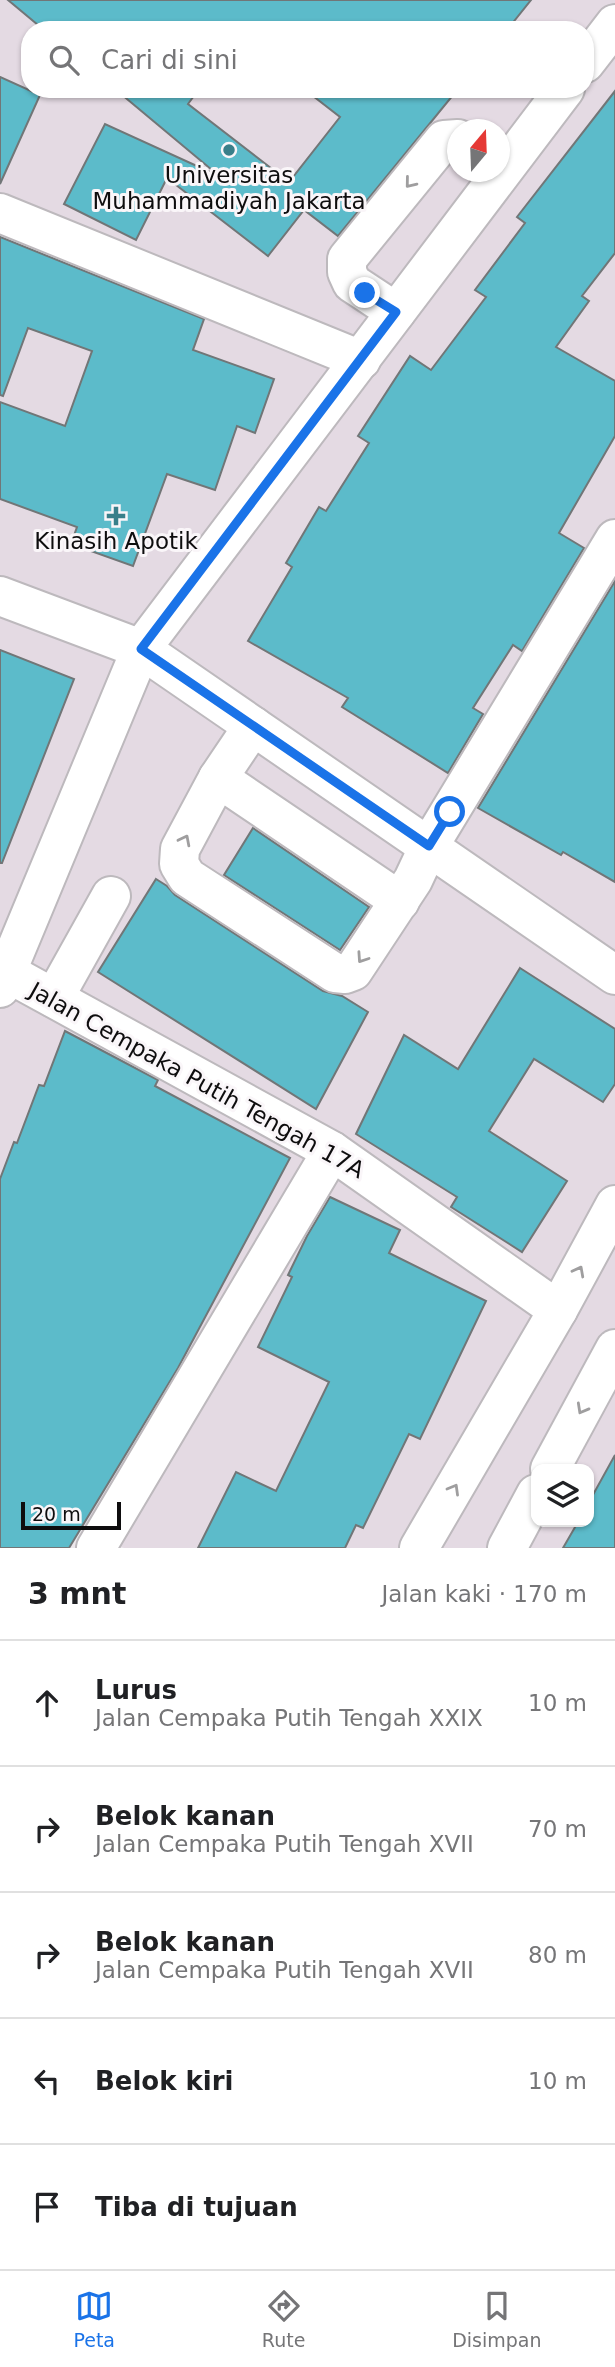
<!DOCTYPE html>
<html lang="id">
<meta charset="utf-8">
<style>
:root{--surface:#fff;--page:#f2f2f2;--text:#202124;--muted:#757577;--line:#e0e0e0;--accent:#1a73e8}
body{margin:0;font-family:"DejaVu Sans",sans-serif;background:var(--page);color:var(--text)}
.controls{position:absolute;right:21px;bottom:21px;display:grid;overflow:hidden;border-radius:14px;box-shadow:0 2px 5px #0004}
.controls button{width:63px;height:63px;display:grid;place-items:center;padding:0;border:0;border-bottom:2px solid var(--line);background:var(--surface);color:var(--text);font:35px sans-serif}
.compass{position:absolute;left:447px;top:119px;width:63px;height:63px;border-radius:50%;background:var(--surface);box-shadow:0 2px 5px #0004;rotate:19deg}
.scale{position:absolute;left:21px;bottom:18px;width:100px;box-sizing:border-box;padding-left:7px;border:4px solid #0e0d0e;border-top:0;font-size:19px;line-height:24px;white-space:nowrap;color:#0e0d0e;-webkit-text-stroke:5px #faf6f9;paint-order:stroke}
.stop{position:absolute;width:21px;height:21px;margin:-16px;border:5px solid #1a73e8;border-radius:50%;background:#fff}
.stop.end{background:#1a73e8;border-color:#fff;box-shadow:0 2px 7px #0008}
.list{margin:0;padding:0;list-style:none}
h2{display:flex;justify-content:space-between;align-items:center;height:91px;margin:0;padding:0 28px;font-size:30px}
h2 small{font-size:23px;font-weight:400;color:var(--muted)}
.list li{display:grid;grid-template-columns:46px 1fr auto;gap:21px;align-items:center;box-sizing:border-box;height:126px;padding:0 28px;border-top:2px solid var(--line)}
.list b{display:block;font-size:26px;white-space:nowrap}
.list p{margin:0;font-size:23px;white-space:nowrap;color:var(--muted)}
.list em{font-size:23px;font-style:normal;color:var(--muted)}
.icon{flex:none;width:38px;height:38px;fill:none;stroke:currentColor;stroke-width:2;stroke-linecap:round;stroke-linejoin:round}
.map{position:relative;flex:none;width:615px;height:1548px;overflow:hidden}
.search{position:absolute;background:var(--surface);box-shadow:0 2px 5px #0004;left:21px;right:21px;top:21px;height:77px;display:flex;align-items:center;gap:18px;box-sizing:border-box;padding:0 24px;border-radius:28px;color:var(--muted);font-size:26px}
.sheet{height:721px;background:var(--surface)}
nav{display:flex;justify-content:space-around;align-items:center;box-sizing:border-box;height:98px;border-top:2px solid var(--line);background:var(--surface);font-size:19px;color:var(--muted)}
nav a{display:grid;justify-items:center;gap:4px}
nav .on{color:var(--accent)}
.map>svg:first-child{display:block}
.built{fill:#e4dae3;fill-rule:evenodd}
.building{fill:#5cbbca;stroke:#717677;stroke-width:2}
.lines{fill:none;stroke-linecap:round;stroke-linejoin:round}
.minor-casing{stroke:#bdb9bd;stroke-width:42}
.minor{stroke:#fff;stroke-width:38}
.oneway{stroke:#9f9e9f}
.route{stroke:#1a73e8;stroke-width:9}
.poi-dot{fill:#397f8a;stroke:#faf6f9;stroke-width:2.5}
.labels{text-anchor:middle;dominant-baseline:central;stroke-width:6;stroke-linejoin:round;paint-order:stroke}
.poi-label{font-size:23px;fill:#0e0d0e;stroke:#faf6f9}
.street-label{font-size:23px;fill:#0e0d0e;stroke:#faf6f9}
</style>
<div class="map">
<svg width="615" height="1548" viewBox="0 0 615 1548">
<rect width="100%" height="100%" fill="#ece8ec"/>
<path class="built" d="M 0,0 L 615,0 L 615,1548 L 124,1548 L 0,1487 ZM 30,30 L 585,30 L 585,89 L 30,89 ZM 458,130 L 500,130 L 500,172 L 458,172 ZM 536,1469 L 589,1469 L 589,1522 L 536,1522 Z"/>
<g class="building">
<path d="M 8,0 L 531,0 L 507,30 L 44,30 Z"/>
<path d="M 0,77 L 40,95 L 0,184 Z"/>
<path d="M 115,89 L 199,89 L 188,104 L 289,182 L 340,117 L 304,89 L 458,89 L 338,236 L 304,210 L 268,256 L 167,178 L 136,240 L 64,204 L 105,124 L 210,172 L 212,170 Z"/>
<path d="M 615,91 L 615,253 L 582,296 L 589,301 L 556,347 L 615,381 L 615,436 L 559,533 L 584,548 L 522,651 L 513,645 L 473,708 L 483,714 L 448,773 L 342,707 L 348,698 L 248,641 L 292,567 L 286,563 L 319,507 L 326,511 L 369,443 L 358,436 L 410,356 L 431,370 L 486,297 L 475,290 L 525,223 L 517,217 Z"/>
<path d="M 0,237 L 204,319 L 193,350 L 274,379 L 255,433 L 237,426 L 215,490 L 167,474 L 133,566 L 71,544 L 77,527 L 0,499 L 0,402 L 65,426 L 92,351 L 28,328 L 3,396 L 0,395 Z"/>
<path d="M 615,581 L 615,882 L 563,852 L 561,855 L 478,808 Z"/>
<path d="M 0,650 L 74,679 L 2,863 L 0,863 Z"/>
<path d="M 253,828 L 369,907 L 340,950 L 224,875 Z"/>
<path d="M 156,879 L 167,886 L 175,895 L 323,991 L 342,996 L 368,1012 L 316,1109 L 98,972 Z"/>
<path d="M 520,968 L 615,1029 L 615,1084 L 603,1102 L 534,1059 L 489,1131 L 567,1181 L 522,1252 L 451,1207 L 457,1197 L 356,1134 L 404,1035 L 458,1069 Z"/>
<path d="M 65,1031 L 158,1080 L 155,1086 L 290,1158 L 178,1368 L 69,1548 L 0,1548 L 0,1179 L 14,1142 L 17,1143 L 39,1085 L 44,1086 Z"/>
<path d="M 330,1197 L 400,1230 L 389,1253 L 486,1301 L 420,1439 L 409,1434 L 363,1528 L 356,1525 L 345,1548 L 198,1548 L 236,1472 L 276,1491 L 329,1382 L 258,1347 L 292,1277 L 288,1275 L 307,1236 Z"/>
<path d="M 615,1455 L 615,1548 L 563,1548 L 578,1522 L 589,1522 L 589,1502 Z"/>
</g>
<g class="lines">
<defs>
<g id="minor">
<path d="M 585,63 L 615,24"/>
<path d="M 0,213 L 361,360"/>
<path d="M 396,312 L 352,283 L 347,272 L 347,259 L 444,140 L 458,139"/>
<path d="M 0,596 L 141,649 L 615,975"/>
<path d="M 253,726 L 218,778 L 180,849 L 179,864 L 187,877 L 335,973 L 345,974 L 353,971 L 413,880 L 429,846 L 615,539"/>
<path d="M 218,778 L 400,901"/>
<path d="M 6,972 L 332,1151 L 558,1310"/>
<path d="M 0,988 L 141,649 L 565,89"/>
<path d="M 54,998 L 111,896"/>
<path d="M 550,1469 L 615,1349"/>
<path d="M 96,1548 L 332,1151"/>
<path d="M 419,1548 L 558,1310 L 615,1205"/>
<path d="M 507,1548 L 536,1494"/>
</g>
</defs>
<use href="#minor" class="minor-casing"/>
<use href="#minor" class="minor"/>
</g>
<defs><path id="oneway-chevron" d="M-2-3.5L2.5 0L-2 3.5" fill="none" stroke-width="1.6" stroke-linecap="round" stroke-linejoin="round" transform="scale(1.75)"/></defs>
<g class="oneway">
<use href="#oneway-chevron" transform="translate(410 183) rotate(129)"/>
<use href="#oneway-chevron" transform="translate(185 840) rotate(-63)"/>
<use href="#oneway-chevron" transform="translate(362 958) rotate(124)"/>
<use href="#oneway-chevron" transform="translate(579 1271) rotate(-62)"/>
<use href="#oneway-chevron" transform="translate(582 1409) rotate(119)"/>
<use href="#oneway-chevron" transform="translate(454 1489) rotate(-60)"/>
</g>
<g class="lines">
<path class="route" d="M 365,293 L 396,312 L 141,649 L 429,846 L 450,812"/>
</g>
<g class="poi-dot">
<circle cx="229" cy="150" r="7"/>
<path d="M112.5 505.5h7v7h7v7h-7v7h-7v-7h-7v-7h7z"/>
</g>
<g class="labels">
<g class="poi-label">
<text x="229" y="175">Universitas<tspan x="229" dy="26">Muhammadiyah Jakarta</tspan></text>
<text x="116" y="541">Kinasih Apotik</text>
</g>
<g class="street-label">
<text transform="translate(197 1080) rotate(29)">Jalan Cempaka Putih Tengah 17A</text>
</g>
</g>
</svg>
<div class="controls">
<button><svg class="icon" aria-label="layers" viewBox="0 0 24 24"><path d="M12 4l9 5-9 5-9-5zM3 14l9 5 9-5"/></svg></button>
</div>
<svg class="compass" viewBox="-18 -18 36 36"><path d="M0-13l5 13h-10z" fill="#e53935"/><path d="M0 13l5-13h-10z" fill="#757577"/></svg>
<div class="scale">20 m</div>
<div class="stop" style="left:450px;top:812px"></div>
<div class="stop end" style="left:365px;top:293px"></div>
<div class="search"><svg class="icon" aria-label="search" viewBox="0 0 24 24"><circle cx="10" cy="10" r="6"/><path d="M15 15l6 6"/></svg>Cari di sini</div>
</div>
<section class="sheet">
<h2>3 mnt<small>Jalan kaki · 170 m</small></h2>
<ul class="list">
<li><svg class="icon" aria-label="ahead" viewBox="0 0 24 24"><path d="M12 20V5M6 11l6-6 6 6"/></svg><div><b>Lurus</b><p>Jalan Cempaka Putih Tengah XXIX</p></div><em>10 m</em></li>
<li><svg class="icon" aria-label="right" viewBox="0 0 24 24"><path d="M7 20v-9h11M14 6l5 5-5 5"/></svg><div><b>Belok kanan</b><p>Jalan Cempaka Putih Tengah XVII</p></div><em>70 m</em></li>
<li><svg class="icon" aria-label="right" viewBox="0 0 24 24"><path d="M7 20v-9h11M14 6l5 5-5 5"/></svg><div><b>Belok kanan</b><p>Jalan Cempaka Putih Tengah XVII</p></div><em>80 m</em></li>
<li><svg class="icon" aria-label="left" viewBox="0 0 24 24"><path d="M17 20v-9H6M10 6l-5 5 5 5"/></svg><div><b>Belok kiri</b></div><em>10 m</em></li>
<li><svg class="icon" aria-label="arrive" viewBox="0 0 24 24"><path d="M6 21V4h12l-3 4 3 4H6"/></svg><div><b>Tiba di tujuan</b></div></li>
</ul>
</section>
<nav>
<a class="on"><svg class="icon" aria-label="map" viewBox="0 0 24 24"><path d="M3 6l6-2 6 2 6-2v14l-6 2-6-2-6 2zM9 4v14M15 6v14"/></svg>Peta</a>
<a><svg class="icon" aria-label="directions" viewBox="0 0 24 24"><path d="M12 3l9 9-9 9-9-9zM9 14v-3h6M13 9l2 2-2 2"/></svg>Rute</a>
<a><svg class="icon" aria-label="saved" viewBox="0 0 24 24"><path d="M7 4h10v16l-5-4-5 4z"/></svg>Disimpan</a>
</nav>
